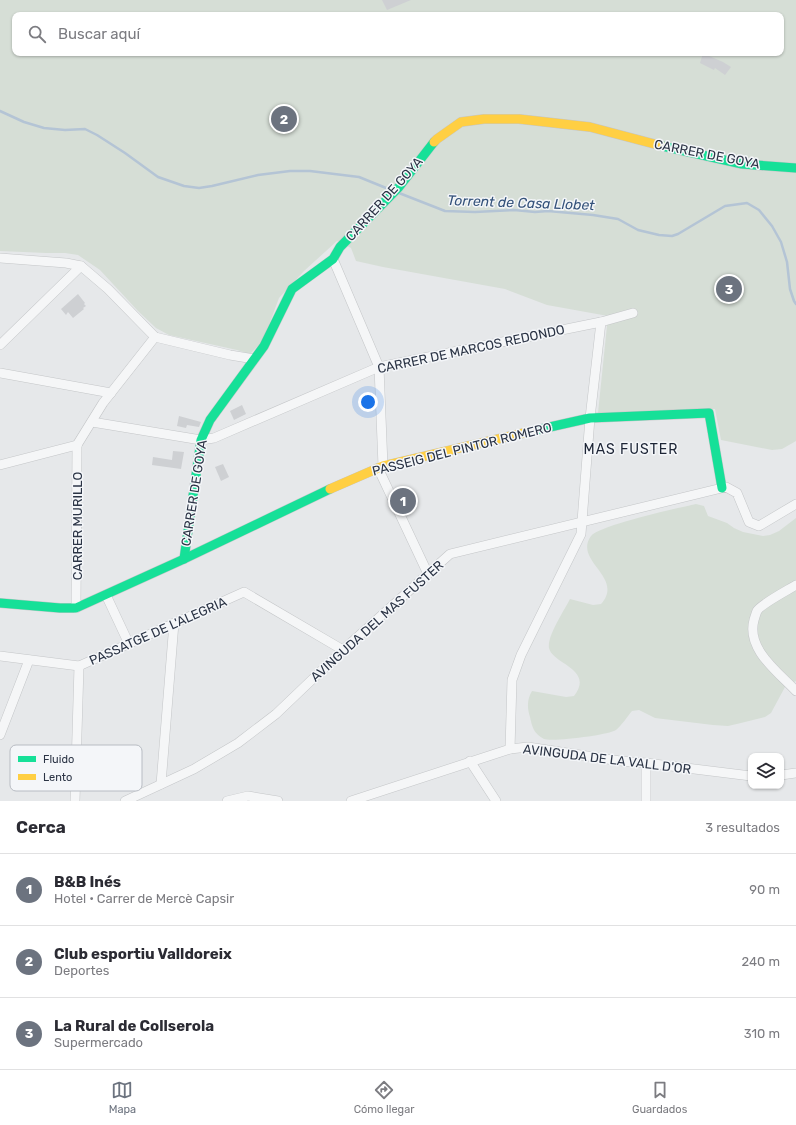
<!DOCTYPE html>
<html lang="es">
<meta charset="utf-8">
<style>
:root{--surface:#fff;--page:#f2f2f3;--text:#2b2b33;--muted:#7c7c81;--line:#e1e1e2;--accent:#6c737f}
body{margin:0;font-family:Rubik,sans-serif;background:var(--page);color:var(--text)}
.controls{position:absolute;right:12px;bottom:12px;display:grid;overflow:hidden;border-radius:8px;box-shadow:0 1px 3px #0004}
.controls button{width:36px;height:36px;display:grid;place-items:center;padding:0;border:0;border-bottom:1px solid var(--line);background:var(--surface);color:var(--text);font:20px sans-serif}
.you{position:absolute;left:368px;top:402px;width:14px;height:14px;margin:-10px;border:3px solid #fff;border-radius:50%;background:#1a73e8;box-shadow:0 0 0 6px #1a73e833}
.badge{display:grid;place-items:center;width:26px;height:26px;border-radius:50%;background:var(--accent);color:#fff;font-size:13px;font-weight:700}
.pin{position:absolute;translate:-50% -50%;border:2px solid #fff;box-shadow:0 1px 4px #0006}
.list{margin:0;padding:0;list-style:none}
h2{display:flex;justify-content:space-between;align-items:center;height:52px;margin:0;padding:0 16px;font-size:17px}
h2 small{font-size:13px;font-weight:400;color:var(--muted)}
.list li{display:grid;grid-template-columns:26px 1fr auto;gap:12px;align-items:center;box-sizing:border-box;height:72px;padding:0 16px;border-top:1px solid var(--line)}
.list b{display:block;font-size:15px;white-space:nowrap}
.list p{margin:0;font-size:13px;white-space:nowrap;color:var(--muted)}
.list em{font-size:13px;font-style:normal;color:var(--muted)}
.icon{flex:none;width:22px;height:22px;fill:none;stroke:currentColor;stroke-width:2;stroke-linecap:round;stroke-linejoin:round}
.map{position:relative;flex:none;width:796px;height:801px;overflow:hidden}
.search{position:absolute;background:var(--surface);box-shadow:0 1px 3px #0004;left:12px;right:12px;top:12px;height:44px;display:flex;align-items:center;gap:10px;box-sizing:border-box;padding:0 14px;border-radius:8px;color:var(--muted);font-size:15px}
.sheet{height:268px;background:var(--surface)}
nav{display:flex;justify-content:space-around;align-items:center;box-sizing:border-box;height:56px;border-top:1px solid var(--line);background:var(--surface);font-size:11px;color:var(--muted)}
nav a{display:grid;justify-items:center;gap:2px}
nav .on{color:var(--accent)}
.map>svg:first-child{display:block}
.green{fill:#d6ded6;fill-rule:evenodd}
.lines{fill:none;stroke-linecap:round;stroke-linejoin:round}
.stream{stroke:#b4c4d5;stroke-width:2.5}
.building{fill:#ced0d3}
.street-casing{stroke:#c4c6c8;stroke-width:10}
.fast-casing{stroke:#c4c6c8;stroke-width:10}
.slow-casing{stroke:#c4c6c8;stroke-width:10}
.street{stroke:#f5f6f7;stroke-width:9}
.fast{stroke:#16e098;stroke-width:9}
.slow{stroke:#ffcf43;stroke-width:9}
.labels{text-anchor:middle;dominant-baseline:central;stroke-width:3;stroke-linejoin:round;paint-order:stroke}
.street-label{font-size:13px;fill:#2b3445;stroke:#f4f6f9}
.water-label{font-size:14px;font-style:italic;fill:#34527a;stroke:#f4f6f9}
.neighbourhood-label{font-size:14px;letter-spacing:1px;fill:#1d2536;stroke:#f4f6f9}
.key{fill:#f4f6f9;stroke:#b8bcc3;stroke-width:1}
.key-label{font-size:11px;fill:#2b3445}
</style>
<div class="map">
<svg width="796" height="801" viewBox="0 0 796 801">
<rect width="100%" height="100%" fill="#e6e8ea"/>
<g class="green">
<path d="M 0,0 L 796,0 L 796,441 L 782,449 L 772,450 L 721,440 L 715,409 L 598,413 L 608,316 L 547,305 L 505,289 L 383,267 L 356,261 L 351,248 L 337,241 L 304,271 L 279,298 L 263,341 L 250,354 L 237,350 L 169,335 L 156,328 L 138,311 L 100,270 L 78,255 L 65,253 L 46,253 L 0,251 ZM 15,15 L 781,15 L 781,53 L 15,53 Z"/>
<path d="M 696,504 L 704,506 L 708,516 L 727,523 L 734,528 L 743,532 L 763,536 L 770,535 L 779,531 L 796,518 L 796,681 L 785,687 L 771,713 L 765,717 L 741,723 L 728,726 L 713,725 L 655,718 L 639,710 L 632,711 C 627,717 622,725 616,730 C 609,735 553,742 544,739 C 534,734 532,727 530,717 C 527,708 527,699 532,691 L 566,697 L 574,696 C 595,669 552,664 549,648 C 547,636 564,611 570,599 L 593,605 L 601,604 C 625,577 573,561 591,536 C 600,525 678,508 696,504 Z"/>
</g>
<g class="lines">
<g class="stream">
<path d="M 0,111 L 24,122 L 44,128 L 65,130 L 85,129 L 97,135 L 125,153 L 158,177 L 184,186 L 199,188 L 212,186 L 258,175 L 290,171 L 310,171 L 359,177 L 391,190"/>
<path d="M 399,193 L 445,211 L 475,212 L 514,210 L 535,212 L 548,211 L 593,215 L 618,219 L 638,230 L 659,235 L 672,236 L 678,234 L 725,206 L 747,203 L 759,210 L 772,226 L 781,242 L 787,262 L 790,289 L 794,301 L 796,304"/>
</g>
</g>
<g class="building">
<path d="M 382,0 L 411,0 L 387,10 Z"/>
<path d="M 703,53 L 711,53 L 709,56 L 723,62 L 731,67 L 725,75 L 715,68 L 714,70 L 700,63 Z"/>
<path d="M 78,294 L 85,303 L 84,304 L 86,306 L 83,308 L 84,309 L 73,318 L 68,312 L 66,315 L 61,309 Z"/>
<path d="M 242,405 L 246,414 L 234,420 L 230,411 Z"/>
<path d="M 179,416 L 201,422 L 199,427 L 187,425 L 186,428 L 177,426 Z"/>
<path d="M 173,451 L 184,452 L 181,469 L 152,465 L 153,457 L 172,460 Z"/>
<path d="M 223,464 L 229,477 L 221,481 L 215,467 Z"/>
</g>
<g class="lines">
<defs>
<g id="street">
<path d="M 0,258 L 66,263 L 81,266 L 108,289 L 155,337 L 230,355 L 254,359"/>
<path d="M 333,259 L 379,367 L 383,466"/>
<path d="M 0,345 L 81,266"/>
<path d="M 0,373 L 111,393"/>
<path d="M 92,422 L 201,440 L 214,438 L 379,367 L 601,322 L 633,313"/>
<path d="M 77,445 L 103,403 L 155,337"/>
<path d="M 0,465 L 77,445"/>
<path d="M 378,468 L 428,574"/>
<path d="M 796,585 C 788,590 761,604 757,611 C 756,613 755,617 754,620 C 746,649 778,672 796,691"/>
<path d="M 106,595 L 129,644"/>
<path d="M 76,608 L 77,445"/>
<path d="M 0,656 L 79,666 L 244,592 L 343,650"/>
<path d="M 0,735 L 29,660"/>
<path d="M 510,749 L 512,680 L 521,655 L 581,534 L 590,418 L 601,322"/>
<path d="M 470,761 L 496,801"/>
<path d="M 781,775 L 796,773"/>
<path d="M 161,784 L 174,623"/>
<path d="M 75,801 L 79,666"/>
<path d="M 125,801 L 194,769 L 238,743 L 276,714 L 343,650 L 450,554 L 726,487 L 737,493 L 749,522 L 759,526 L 796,504"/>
<path d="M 227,801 L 248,796 L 278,801"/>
<path d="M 351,801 L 510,749 L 528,747 L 620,761 L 646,763 L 751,776"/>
<path d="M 646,801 L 646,763"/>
</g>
<g id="fast">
<path d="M 662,146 L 742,164 L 796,168"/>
<path d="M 532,431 L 590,418 L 709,413 L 722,488"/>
<path d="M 184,559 L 201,440 L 210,420 L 264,346 L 292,289 L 333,259 L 340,247 L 399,187 L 434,142"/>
<path d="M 0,603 L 60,608 L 76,608 L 184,559 L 330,489"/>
</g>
<g id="slow">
<path d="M 434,142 L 437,139 L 461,122 L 484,119 L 519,119 L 590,127 L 662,146"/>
<path d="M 330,489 L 383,466 L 532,431"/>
</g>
</defs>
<use href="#street" class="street-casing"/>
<use href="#fast" class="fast-casing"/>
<use href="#slow" class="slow-casing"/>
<use href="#street" class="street"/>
<use href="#fast" class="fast"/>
<use href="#slow" class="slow"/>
</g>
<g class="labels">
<g class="street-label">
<text transform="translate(707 154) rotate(11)">CARRER DE GOYA</text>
<text transform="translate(384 199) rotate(-48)">CARRER DE GOYA</text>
<text transform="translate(471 349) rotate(-12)">CARRER DE MARCOS REDONDO</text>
<text transform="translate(462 449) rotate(-14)">PASSEIG DEL PINTOR ROMERO</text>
<text transform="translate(194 493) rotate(-81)">CARRER DE GOYA</text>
<text transform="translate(77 526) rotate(-90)">CARRER MURILLO</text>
<text transform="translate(377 621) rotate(-42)">AVINGUDA DEL MAS FUSTER</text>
<text transform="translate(158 631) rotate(-24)">PASSATGE DE L'ALEGRIA</text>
<text transform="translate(607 759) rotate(7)">AVINGUDA DE LA VALL D'OR</text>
</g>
<g class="water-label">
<text transform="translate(521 203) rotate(2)">Torrent de Casa Llobet</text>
</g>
<g class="neighbourhood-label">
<text x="631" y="449">MAS FUSTER</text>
</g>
</g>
<rect x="10" y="745" width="132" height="46" rx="6" class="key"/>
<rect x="18" y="756" width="18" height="6" fill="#16e098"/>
<rect x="18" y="774" width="18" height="6" fill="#ffcf43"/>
<g class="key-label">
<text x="43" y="763">Fluido</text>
<text x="43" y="781">Lento</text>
</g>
</svg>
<div class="controls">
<button><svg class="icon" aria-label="layers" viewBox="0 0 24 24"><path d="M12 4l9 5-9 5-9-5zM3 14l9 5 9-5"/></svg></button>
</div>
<div class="you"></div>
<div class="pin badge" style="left:403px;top:501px">1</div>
<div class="pin badge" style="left:284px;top:119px">2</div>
<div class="pin badge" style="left:729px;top:289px">3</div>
<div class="search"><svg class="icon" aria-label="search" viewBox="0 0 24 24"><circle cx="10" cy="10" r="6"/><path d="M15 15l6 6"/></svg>Buscar aquí</div>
</div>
<section class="sheet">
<h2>Cerca<small>3 resultados</small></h2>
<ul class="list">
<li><span class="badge">1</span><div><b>B&amp;B Inés</b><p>Hotel · Carrer de Mercè Capsir</p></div><em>90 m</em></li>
<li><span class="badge">2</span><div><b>Club esportiu Valldoreix</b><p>Deportes</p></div><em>240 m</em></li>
<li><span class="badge">3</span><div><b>La Rural de Collserola</b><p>Supermercado</p></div><em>310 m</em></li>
</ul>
</section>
<nav>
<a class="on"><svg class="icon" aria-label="map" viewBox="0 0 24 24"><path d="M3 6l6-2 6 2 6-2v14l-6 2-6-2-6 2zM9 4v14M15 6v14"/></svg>Mapa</a>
<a><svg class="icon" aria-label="directions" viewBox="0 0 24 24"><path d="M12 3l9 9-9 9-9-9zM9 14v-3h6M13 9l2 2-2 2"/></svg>Cómo llegar</a>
<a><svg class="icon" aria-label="saved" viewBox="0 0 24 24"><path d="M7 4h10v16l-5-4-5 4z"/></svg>Guardados</a>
</nav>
